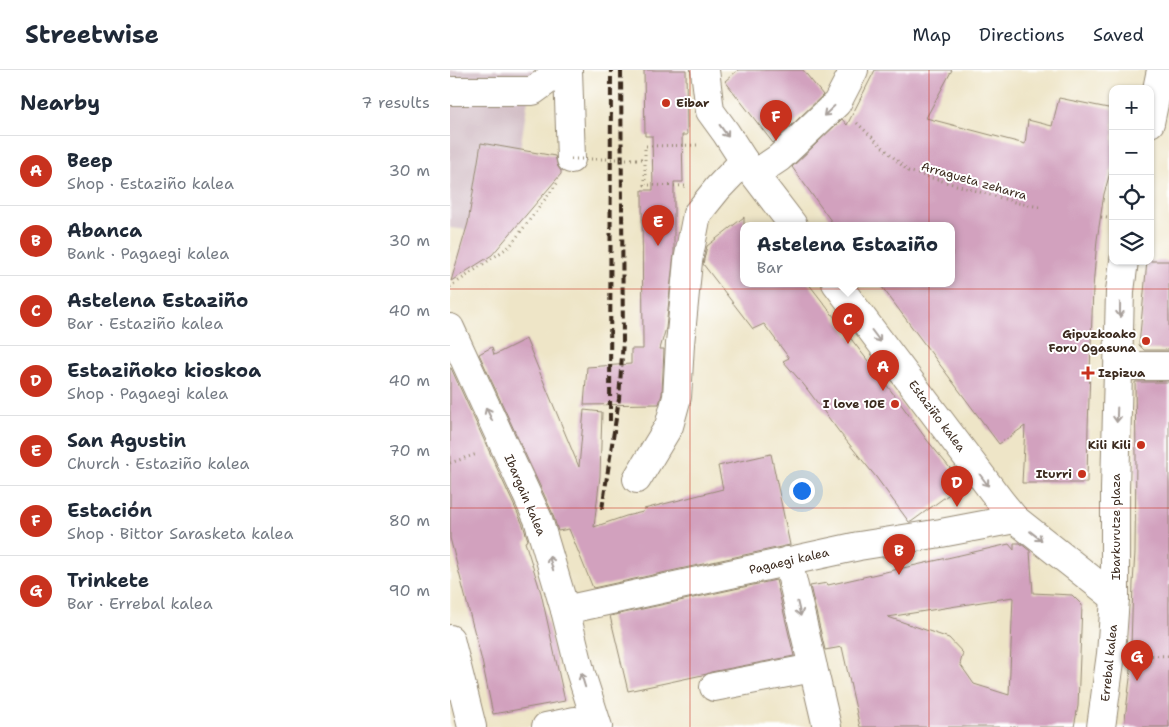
<!DOCTYPE html>
<meta charset="utf-8">
<style>
:root{--surface:#fff;--page:#f6f6f7;--text:#1f2937;--muted:#747a83;--line:#e0e1e3;--accent:#c8321e}
body{margin:0;font-family:"Shantell Sans",sans-serif;background:var(--page);color:var(--text)}
.controls{position:absolute;right:15px;top:15px;display:grid;overflow:hidden;border-radius:10px;box-shadow:0 1px 4px #0004}
.controls button{width:45px;height:45px;display:grid;place-items:center;padding:0;border:0;border-bottom:1px solid var(--line);background:var(--surface);color:var(--text);font:25px sans-serif}
.you{position:absolute;left:351px;top:420px;width:18px;height:18px;margin:-12px;border:4px solid #fff;border-radius:50%;background:#1a73e8;box-shadow:0 0 0 8px #1a73e833}
.badge{display:grid;place-items:center;width:32px;height:32px;border-radius:50%;background:var(--accent);color:#fff;font-size:16px;font-weight:700}
.pin{position:absolute;translate:-50% -41px;filter:drop-shadow(0 1px 2px #0008)}
.pin::after{content:'';position:absolute;top:26px;width:18px;height:15px;background:inherit;clip-path:polygon(0 0,100% 0,50% 100%)}
.popup{position:absolute;left:290px;top:152px;width:215px;height:65px;box-sizing:border-box;display:grid;place-content:center;border-radius:10px;background:var(--surface);filter:drop-shadow(0 1px 4px #0005);font-size:16px;white-space:nowrap;color:var(--muted)}
.popup b{font-size:19px;color:var(--text)}
.popup::after{content:'';position:absolute;left:50%;top:100%;margin-left:-10px;border:10px solid transparent;border-top-color:var(--surface)}
.list{margin:0;padding:0;list-style:none}
h2{display:flex;justify-content:space-between;align-items:center;height:65px;margin:0;padding:0 20px;font-size:21px}
h2 small{font-size:16px;font-weight:400;color:var(--muted)}
.list li{display:grid;grid-template-columns:32px 1fr auto;gap:15px;align-items:center;box-sizing:border-box;height:70px;padding:0 20px;border-top:1px solid var(--line)}
.list b{display:block;font-size:19px;white-space:nowrap}
.list p{margin:0;font-size:16px;white-space:nowrap;color:var(--muted)}
.list em{font-size:16px;font-style:normal;color:var(--muted)}
.icon{flex:none;width:28px;height:28px;fill:none;stroke:currentColor;stroke-width:2;stroke-linecap:round;stroke-linejoin:round}
.map{position:relative;flex:none;width:719px;height:657px;overflow:hidden}
header{display:flex;align-items:center;gap:30px;box-sizing:border-box;height:70px;padding:0 25px;background:var(--surface);border-bottom:1px solid var(--line)}
header strong{font-size:24px}
nav{display:flex;gap:28px;margin-inline-start:auto;font-size:18px}
main{display:flex}
aside{flex:1;background:var(--surface)}
.map>svg:first-child{display:block}
.industrial{fill:#d2bdc5}
.building{fill:#d2a1be;fill-rule:evenodd}
.lines{fill:none;stroke-linecap:round;stroke-linejoin:round}
.street-casing{stroke:#948872;stroke-width:30}
.secondary-casing{stroke:#948872;stroke-width:30}
.path{stroke:#948872;stroke-width:3;stroke-dasharray:1 4;stroke-linecap:butt}
.street{stroke:#fff;stroke-width:28}
.secondary{stroke:#fff;stroke-width:28}
.rail{stroke:#3b2a1e;stroke-width:4;stroke-dasharray:8 4;stroke-linecap:butt}
.path-bridge{stroke:#948872;stroke-width:3;stroke-dasharray:1 4;stroke-linecap:butt}
.oneway{stroke:#a79f9a}
.grid{fill:none;stroke:#c8321e;stroke-width:1;stroke-opacity:0.55}
.poi-dot{fill:#c8321e;stroke:#fff;stroke-width:2}
.labels{text-anchor:middle;dominant-baseline:central;stroke-width:4;stroke-linejoin:round;paint-order:stroke}
.poi-label{font-size:12px;font-weight:bold;fill:#3b2a1e;stroke:#fff;text-anchor:end}
.street-label{font-size:12px;fill:#3b2a1e;stroke:#fff}
</style>
<header>
<strong>Streetwise</strong>
<nav><a>Map</a><a>Directions</a><a>Saved</a></nav>
</header>
<main>
<aside>
<h2>Nearby<small>7 results</small></h2>
<ul class="list">
<li><span class="badge">A</span><div><b>Beep</b><p>Shop · Estaziño kalea</p></div><em>30 m</em></li>
<li><span class="badge">B</span><div><b>Abanca</b><p>Bank · Pagaegi kalea</p></div><em>30 m</em></li>
<li><span class="badge">C</span><div><b>Astelena Estaziño</b><p>Bar · Estaziño kalea</p></div><em>40 m</em></li>
<li><span class="badge">D</span><div><b>Estaziñoko kioskoa</b><p>Shop · Pagaegi kalea</p></div><em>40 m</em></li>
<li><span class="badge">E</span><div><b>San Agustin</b><p>Church · Estaziño kalea</p></div><em>70 m</em></li>
<li><span class="badge">F</span><div><b>Estación</b><p>Shop · Bittor Sarasketa kalea</p></div><em>80 m</em></li>
<li><span class="badge">G</span><div><b>Trinkete</b><p>Bar · Errebal kalea</p></div><em>90 m</em></li>
</ul>
</aside>
<div class="map">
<svg width="719" height="657" viewBox="0 0 719 657">
<rect width="100%" height="100%" fill="#fff"/>
<filter id="ink" filterUnits="userSpaceOnUse"><feTurbulence type="fractalNoise" baseFrequency=".02" numOctaves="2"/><feDisplacementMap in="SourceGraphic" scale="10" xChannelSelector="R" yChannelSelector="G"/><feConvolveMatrix kernelMatrix="1 2 1 2 8 2 1 2 1" color-interpolation-filters="sRGB"/></filter>
<filter id="wash" filterUnits="userSpaceOnUse"><feTurbulence type="fractalNoise" baseFrequency=".0096" numOctaves="4" result="noise"/><feDisplacementMap in="SourceGraphic" scale="20" xChannelSelector="R" yChannelSelector="G"/><feGaussianBlur stdDeviation="1.12" result="paint"/><feColorMatrix in="noise" values="0 0 0 0 0 0 0 0 0 0 0 0 0 0 0 0 0 1.4 0 .05"/><feComposite in="paint" operator="in"/></filter>
<g filter="url(#wash)">
<rect width="100%" height="100%" fill="#eee5c7"/>
<path class="industrial" d="M 0,0 L 85,0 L 82,4 L 70,79 L 114,87 L 111,104 L 36,162 L 0,158 Z"/>
<g id="blocks">
<g class="building">
<path d="M 194,0 L 236,0 L 237,65 L 232,65 L 233,112 L 224,112 L 224,183 L 216,258 L 210,279 L 214,279 L 212,324 L 209,334 L 134,335 L 137,297 L 181,294 L 181,279 L 193,279 L 192,120 L 203,120 L 202,66 L 195,66 Z"/>
<path d="M 288,0 L 353,0 L 373,25 L 323,73 L 275,11 Z"/>
<path d="M 425,0 L 502,0 L 476,48 L 575,74 L 578,50 L 602,56 L 609,28 L 663,39 L 663,92 L 654,124 L 647,170 L 643,218 L 638,357 L 637,413 L 572,413 L 575,356 L 549,374 L 429,213 L 502,213 L 502,155 L 384,155 L 342,97 L 392,49 L 397,55 Z"/>
<path d="M 31,73 L 105,86 L 108,97 L 111,101 L 111,104 L 42,185 L 1,211 L 18,153 Z"/>
<path d="M 294,147 L 294,213 L 358,213 L 445,326 L 477,370 L 513,414 L 461,452 L 459,452 L 426,407 L 390,363 L 354,315 L 333,291 L 339,288 L 314,254 L 303,259 L 253,194 L 257,176 Z"/>
<path d="M 697,191 L 719,191 L 719,280 L 694,280 L 689,275 Z"/>
<path d="M 76,269 L 129,397 L 134,340 L 152,342 L 150,406 L 144,457 L 176,446 L 193,442 L 194,439 L 273,419 L 268,396 L 321,384 L 340,475 L 143,518 L 119,459 L 108,461 L 102,442 L 29,284 L 42,277 L 44,285 Z"/>
<path d="M 0,298 L 1,298 L 73,455 L 78,470 L 75,472 L 91,523 L 115,631 L 43,644 L 32,591 L 0,468 Z"/>
<path d="M 685,312 L 719,312 L 719,657 L 674,657 L 684,576 L 681,576 L 683,513 L 685,483 L 686,386 Z"/>
<path d="M 564,473 L 570,473 L 580,481 L 583,523 L 622,525 L 632,535 L 628,636 L 624,657 L 410,657 L 392,577 L 375,580 L 360,516 L 377,513 L 378,515 L 559,474 L 564,480 ZM 563,527 L 559,625 L 524,614 L 510,594 L 513,583 L 499,568 L 438,547 Z"/>
<path d="M 326,510 L 344,586 L 261,602 L 257,604 L 178,621 L 160,546 Z"/>
</g>
</g>
</g>
<g filter="url(#ink)">
<use href="#blocks" fill-opacity="0" stroke="#948872" stroke-width="1"/>
<g class="lines">
<defs>
<g id="street">
<path d="M 118,0 L 121,89"/>
<path d="M 255,0 L 260,41 L 276,63 L 294,91 L 343,155"/>
<path d="M 0,21 L 83,21 L 98,10 L 104,0"/>
<path d="M 305,104 L 329,88 L 387,33 L 404,0"/>
<path d="M 386,213 L 551,432 L 565,449 L 665,528"/>
<path d="M 0,258 L 88,449 L 115,540 L 131,604 L 148,657"/>
<path d="M 669,296 L 719,296"/>
<path d="M 187,409 L 219,356 L 227,327 L 230,274 L 238,191 L 247,144 L 268,118 L 294,91"/>
<path d="M 338,491 L 377,657"/>
<path d="M 115,540 L 409,476 L 491,463 L 565,449"/>
<path d="M 0,569 L 22,657"/>
<path d="M 264,617 L 363,598"/>
<path d="M 96,657 L 125,651 L 127,657"/>
</g>
<g id="secondary">
<path d="M 700,53 L 711,0"/>
<path d="M 651,657 L 661,584 L 665,528 L 665,419 L 670,221 L 674,191"/>
</g>
</defs>
<use href="#street" class="street-casing"/>
<use href="#secondary" class="secondary-casing"/>
<g class="path">
<path d="M 407,53 L 458,101 L 568,133 L 590,137"/>
<path d="M 235,116 L 195,115 L 195,76 L 250,75"/>
<path d="M 651,147 L 663,149"/>
<path d="M 0,217 L 60,176 L 108,112"/>
<path d="M 0,393 L 27,384"/>
<path d="M 687,585 L 719,586"/>
</g>
<use href="#street" class="street"/>
<use href="#secondary" class="secondary"/>
<g class="rail">
<path d="M 160,351 L 161,0"/>
<path d="M 152,439 L 169,329 L 173,271 L 171,0"/>
</g>
<path class="path-bridge" d="M 121,89 L 196,89"/>
</g>
<defs><path id="oneway-shaft" d="M-6 0H5M1.5-3L5.5 0L1.5 3" fill="none" stroke-width="1.6" stroke-linecap="round" stroke-linejoin="round" transform="scale(1.25)"/></defs>
<g class="oneway">
<use href="#oneway-shaft" transform="translate(379 41) rotate(137)"/>
<use href="#oneway-shaft" transform="translate(274 61) rotate(54)"/>
<use href="#oneway-shaft" transform="translate(670 240) rotate(91)"/>
<use href="#oneway-shaft" transform="translate(426 266) rotate(53)"/>
<use href="#oneway-shaft" transform="translate(39 344) rotate(-115)"/>
<use href="#oneway-shaft" transform="translate(667 345) rotate(92)"/>
<use href="#oneway-shaft" transform="translate(534 410) rotate(53)"/>
<use href="#oneway-shaft" transform="translate(586 466) rotate(38)"/>
<use href="#oneway-shaft" transform="translate(101 493) rotate(-107)"/>
<use href="#oneway-shaft" transform="translate(349 539) rotate(77)"/>
<use href="#oneway-shaft" transform="translate(133 610) rotate(-107)"/>
</g>
</g>
<path class="grid" d="M 240,0 L 240,657M 479,0 L 479,657M 0,219 L 719,219M 0,438 L 719,438"/>
<g class="poi-dot">
<circle cx="216" cy="33" r="5"/>
<circle cx="696" cy="271" r="5"/>
<path d="M635.5 295.5h5v5h5v5h-5v5h-5v-5h-5v-5h5z"/>
<circle cx="445" cy="334" r="5"/>
<circle cx="691" cy="375" r="5"/>
<circle cx="632" cy="404" r="5"/>
</g>
<g class="labels">
<g class="poi-label">
<text x="226" y="33" text-anchor="start">Eibar</text>
<text x="686" y="264">Gipuzkoako<tspan x="686" dy="14">Foru Ogasuna</tspan></text>
<text x="648" y="303" text-anchor="start">Izpizua</text>
<text x="435" y="334">I love 10E</text>
<text x="681" y="375">Kili Kili</text>
<text x="622" y="404">Iturri</text>
</g>
<g class="street-label">
<text transform="translate(524 111) rotate(16)">Arragueta zeharra</text>
<text transform="translate(487 346) rotate(53)">Estaziño kalea</text>
<text transform="translate(75 425) rotate(67)">Ibargain kalea</text>
<text transform="translate(666 457) rotate(-90)">Ibarkurutze plaza</text>
<text transform="translate(339 491) rotate(-13)">Pagaegi kalea</text>
<text transform="translate(659 593) rotate(-84)">Errebal kalea</text>
</g>
</g>
</svg>
<div class="controls">
<button>+</button>
<button>−</button>
<button><svg class="icon" aria-label="locate" viewBox="0 0 24 24"><circle cx="12" cy="12" r="6"/><path d="M12 2v4M12 18v4M2 12h4M18 12h4"/></svg></button>
<button><svg class="icon" aria-label="layers" viewBox="0 0 24 24"><path d="M12 4l9 5-9 5-9-5zM3 14l9 5 9-5"/></svg></button>
</div>
<div class="you"></div>
<div class="pin badge" style="left:433px;top:321px">A</div>
<div class="pin badge" style="left:449px;top:505px">B</div>
<div class="pin badge" style="left:398px;top:274px">C</div>
<div class="popup"><b>Astelena Estaziño</b>Bar</div>
<div class="pin badge" style="left:507px;top:437px">D</div>
<div class="pin badge" style="left:208px;top:176px">E</div>
<div class="pin badge" style="left:326px;top:71px">F</div>
<div class="pin badge" style="left:687px;top:611px">G</div>
</div>
</main>
